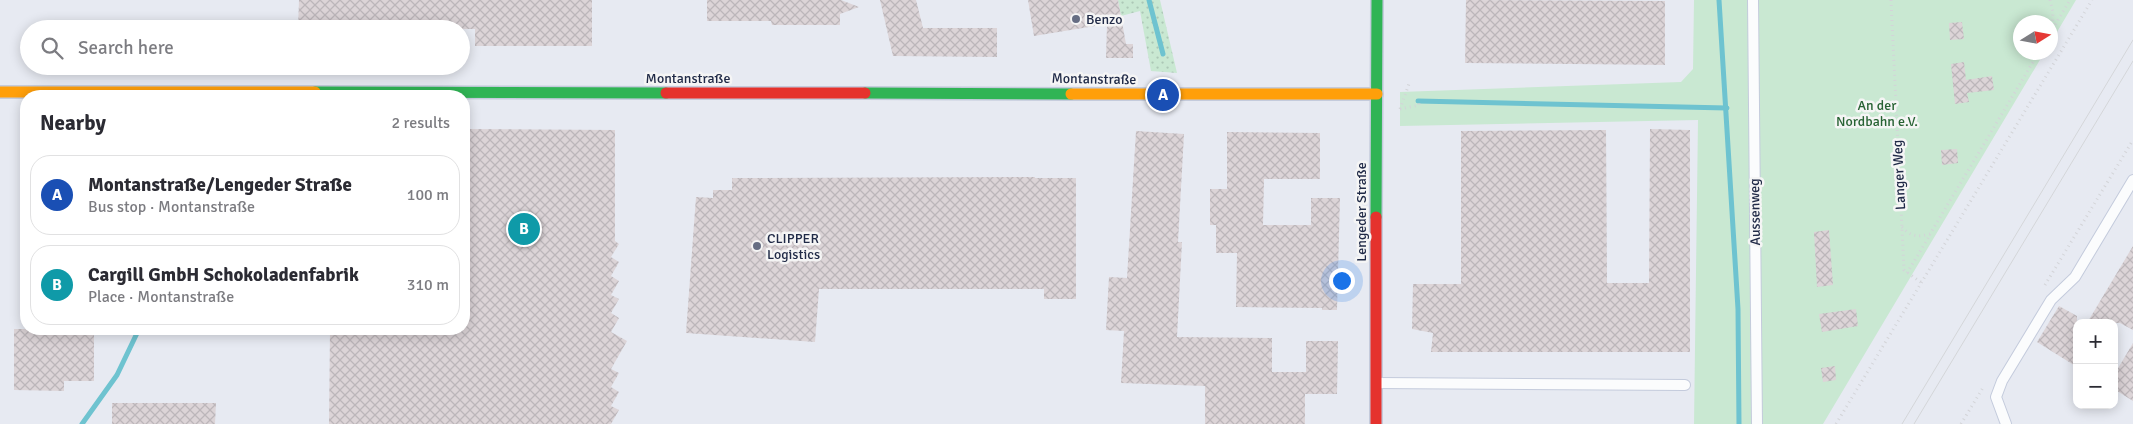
<!DOCTYPE html>
<meta charset="utf-8">
<style>
:root{--surface:#fff;--page:#f7f7f7;--text:#2b2b33;--muted:#7c7c81;--line:#e1e1e2;--accent:#1a73e8}
body{margin:0;font-family:Signika,sans-serif;background:var(--page);color:var(--text)}
.controls{position:absolute;right:15px;bottom:15px;display:grid;overflow:hidden;border-radius:10px;box-shadow:0 2px 12px #0003}
.controls button{width:45px;height:45px;display:grid;place-items:center;padding:0;border:0;border-bottom:1px solid var(--line);background:var(--surface);color:var(--text);font:25px sans-serif}
.compass{position:absolute;left:2013px;top:15px;width:45px;height:45px;border-radius:50%;background:var(--surface);box-shadow:0 2px 12px #0003;rotate:79deg}
.you{position:absolute;left:1341px;top:280px;width:18px;height:18px;margin:-12px;border:4px solid #fff;border-radius:50%;background:#1a73e8;box-shadow:0 0 0 8px #1a73e833}
.badge{display:grid;place-items:center;width:32px;height:32px;border-radius:50%;background:var(--accent);color:#fff;font-size:16px;font-weight:700}
.pin{position:absolute;translate:-50% -50%;border:2px solid #fff;box-shadow:0 1px 5px #0006}
.list{margin:0;padding:0;list-style:none}
h2{display:flex;justify-content:space-between;align-items:center;height:65px;margin:0;padding:0 20px;font-size:21px}
h2 small{font-size:16px;font-weight:400;color:var(--muted)}
.list li{display:grid;grid-template-columns:32px 1fr auto;gap:15px;align-items:center;box-sizing:border-box;height:80px;margin:0 10px 10px;padding:0 10px;border:1px solid var(--line);border-radius:20px}
.list b{display:block;font-size:19px;white-space:nowrap}
.list p{margin:0;font-size:16px;white-space:nowrap;color:var(--muted)}
.list em{font-size:16px;font-style:normal;color:var(--muted)}
.icon{flex:none;width:28px;height:28px;fill:none;stroke:currentColor;stroke-width:2;stroke-linecap:round;stroke-linejoin:round}
.map{position:relative;flex:none;width:2133px;height:424px;overflow:hidden}
.search{position:absolute;background:var(--surface);box-shadow:0 2px 12px #0003;left:20px;top:20px;width:450px;height:55px;display:flex;align-items:center;gap:12px;box-sizing:border-box;padding:0 18px;border-radius:28px;color:var(--muted);font-size:19px}
.panel{position:absolute;background:var(--surface);box-shadow:0 2px 12px #0003;left:20px;top:90px;width:450px;height:245px;border-radius:20px}
.map>svg:first-child{display:block}
.grass{fill:url(#grass-dots)}
.green{fill:#c9e8d2}
.lines{fill:none;stroke-linecap:round;stroke-linejoin:round}
.stream{stroke:#6ec3d0;stroke-width:5}
.building{fill:url(#building-cross-hatch)}
.lane-casing{stroke:#c4cbdc;stroke-width:12}
.fast-casing{stroke:#c4cbdc;stroke-width:14}
.slow-casing{stroke:#c4cbdc;stroke-width:14}
.jam-casing{stroke:#c4cbdc;stroke-width:14}
.path{stroke:#d3d4d8;stroke-width:3;stroke-dasharray:1 4;stroke-linecap:butt}
.lane{stroke:#fbfcfd;stroke-width:10}
.fast{stroke:#30b455;stroke-width:11}
.slow{stroke:#ff9f0a;stroke-width:11}
.jam{stroke:#e5322d;stroke-width:11}
.tram{stroke:#d4d6d9;stroke-width:1}
.poi-dot{fill:#666d83;stroke:#f5f5f5;stroke-width:2}
.labels{text-anchor:middle;dominant-baseline:central;stroke-width:5;stroke-linejoin:round;paint-order:stroke}
.poi-label{font-size:14px;fill:#202a47;stroke:#f5f5f5;text-anchor:start}
.street-label{font-size:14px;fill:#202a47;stroke:#f5f5f5}
.park-label{font-size:14px;fill:#276233;stroke:#f5f5f5}
</style>
<div class="map">
<svg width="2133" height="424" viewBox="0 0 2133 424">
<defs>
<pattern id="grass-dots" width="8" height="8" patternUnits="userSpaceOnUse" patternTransform="scale(1.25)"><rect width="8" height="8" fill="#c9e8d2"/><path d="M2 2h.1M6 6h.1" fill="none" stroke="#acc7b6" stroke-width="1.8" stroke-linecap="round"/></pattern>
<pattern id="building-cross-hatch" width="8" height="8" patternUnits="userSpaceOnUse" patternTransform="scale(1.25)"><rect width="8" height="8" fill="#dcd4d7"/><path d="M0 0l8 8M0 8l8-8" fill="none" stroke="#bcb6ba"/></pattern>
</defs>
<rect width="100%" height="100%" fill="#e7eaf2"/>
<path class="grass" d="M 1118,0 L 1160,0 L 1177,73 L 1151,71 L 1140,11 L 1121,16 Z"/>
<path class="green" d="M 1694,0 L 2076,0 L 2051,42 L 2050,22 L 2020,22 L 2020,52 L 2044,53 L 1823,424 L 1694,424 L 1698,120 L 1400,126 L 1400,92 L 1681,82 L 1693,69 Z"/>
<g class="lines">
<g class="stream">
<path d="M 1149,0 L 1163,54"/>
<path d="M 1719,0 L 1738,309 L 1739,424"/>
<path d="M 1418,101 L 1727,108"/>
<path d="M 82,424 L 117,375 L 139,329"/>
</g>
</g>
<g class="building">
<path d="M 299,0 L 592,0 L 592,46 L 475,46 L 475,29 L 298,29 Z"/>
<path d="M 707,0 L 841,0 L 859,7 L 840,14 L 840,25 L 772,25 L 771,21 L 707,21 Z"/>
<path d="M 880,0 L 916,0 L 923,28 L 997,28 L 997,57 L 893,56 Z"/>
<path d="M 1028,0 L 1118,0 L 1126,44 L 1133,44 L 1133,58 L 1106,58 L 1107,24 L 1034,36 Z"/>
<path d="M 1466,0 L 1665,1 L 1665,65 L 1465,63 Z"/>
<path d="M 1962,22 L 1964,39 L 1950,40 L 1949,23 Z"/>
<path d="M 1964,62 L 1966,80 L 1992,76 L 1994,90 L 1967,93 L 1969,102 L 1955,104 L 1951,64 Z"/>
<path d="M 464,129 L 615,130 L 615,241 L 619,244 L 611,257 L 619,262 L 611,276 L 619,281 L 611,295 L 619,299 L 611,313 L 619,318 L 611,332 L 627,341 L 611,369 L 619,373 L 611,387 L 619,392 L 611,406 L 619,410 L 611,424 L 329,424 L 330,329 L 464,329 Z"/>
<path d="M 1650,129 L 1690,130 L 1690,352 L 1431,352 L 1433,333 L 1412,329 L 1413,284 L 1461,284 L 1461,131 L 1606,130 L 1607,283 L 1649,283 Z"/>
<path d="M 1136,131 L 1184,134 L 1178,242 L 1182,242 L 1177,337 L 1272,338 L 1272,372 L 1306,372 L 1306,341 L 1338,341 L 1337,394 L 1305,394 L 1305,424 L 1205,424 L 1205,386 L 1121,383 L 1124,331 L 1106,330 L 1109,277 L 1127,278 Z"/>
<path d="M 1227,132 L 1320,133 L 1320,179 L 1264,179 L 1263,225 L 1311,225 L 1311,198 L 1340,198 L 1337,310 L 1322,310 L 1322,308 L 1236,307 L 1237,253 L 1216,253 L 1216,225 L 1210,225 L 1210,189 L 1227,189 Z"/>
<path d="M 1957,149 L 1958,163 L 1942,165 L 1941,150 Z"/>
<path d="M 1035,177 L 1035,178 L 1076,178 L 1076,299 L 1044,299 L 1044,289 L 819,289 L 815,342 L 686,333 L 696,197 L 713,198 L 713,190 L 732,190 L 732,178 Z"/>
<path d="M 1829,230 L 1833,285 L 1817,287 L 1814,232 Z"/>
<path d="M 2133,246 L 2133,330 L 2120,323 L 2087,323 Z"/>
<path d="M 2059,306 L 2077,316 L 2077,367 L 2037,342 Z"/>
<path d="M 1856,309 L 1858,326 L 1822,332 L 1819,314 Z"/>
<path d="M 14,329 L 94,329 L 94,381 L 64,381 L 64,391 L 14,390 Z"/>
<path d="M 2133,343 L 2133,401 L 2114,389 L 2114,375 Z"/>
<path d="M 1835,366 L 1836,380 L 1823,382 L 1821,368 Z"/>
<path d="M 112,403 L 216,403 L 215,424 L 112,424 Z"/>
</g>
<g class="lines">
<defs>
<g id="lane">
<path d="M 1753,0 L 1757,424"/>
<path d="M 1377,383 L 1685,385"/>
<path d="M 2006,424 L 1996,397 L 2002,381 L 2051,300 L 2075,277 L 2133,180"/>
</g>
<g id="fast">
<path d="M 315,92 L 666,93"/>
<path d="M 865,93 L 1071,94"/>
<path d="M 1376,217 L 1377,0"/>
</g>
<g id="slow">
<path d="M 0,92 L 315,92"/>
<path d="M 1071,94 L 1377,94"/>
</g>
<g id="jam">
<path d="M 666,93 L 865,93"/>
<path d="M 1376,424 L 1376,217"/>
</g>
</defs>
<use href="#lane" class="lane-casing"/>
<use href="#fast" class="fast-casing"/>
<use href="#slow" class="slow-casing"/>
<use href="#jam" class="jam-casing"/>
<g class="path">
<path d="M 1891,0 L 1904,270 L 1922,283"/>
<path d="M 2050,0 L 2053,12 L 2052,29"/>
<path d="M 2050,33 L 2070,0"/>
<path d="M 1400,109 L 1410,81"/>
<path d="M 1400,109 L 1419,105 L 1419,102"/>
<path d="M 1902,227 C 1911,237 1918,237 1930,234 L 2039,52"/>
<path d="M 1907,273 L 1930,235"/>
<path d="M 2045,285 L 2133,140"/>
<path d="M 1836,424 L 2092,0"/>
<path d="M 1961,424 L 1984,386"/>
</g>
<use href="#lane" class="lane"/>
<use href="#fast" class="fast"/>
<use href="#slow" class="slow"/>
<use href="#jam" class="jam"/>
<g class="tram">
<path d="M 1902,424 L 2133,40"/>
<path d="M 1914,424 L 2133,61"/>
</g>
</g>
<g class="poi-dot">
<circle cx="1076" cy="19" r="5"/>
<circle cx="757" cy="246" r="5"/>
</g>
<g class="labels">
<g class="poi-label">
<text x="1086" y="19">Benzo</text>
<text x="767" y="238">CLIPPER<tspan x="767" dy="16">Logistics</tspan></text>
</g>
<g class="street-label">
<text x="688" y="78">Montanstraße</text>
<text transform="translate(1094 79) rotate(1)">Montanstraße</text>
<text transform="translate(1899 175) rotate(-93)">Langer Weg</text>
<text transform="translate(1361 212) rotate(-90)">Lengeder Straße</text>
<text transform="translate(1755 212) rotate(-91)">Aussenweg</text>
</g>
<g class="park-label">
<text x="1877" y="105">An der<tspan x="1877" dy="16">Nordbahn e.V.</tspan></text>
</g>
</g>
</svg>
<div class="controls">
<button>+</button>
<button>−</button>
</div>
<svg class="compass" viewBox="-18 -18 36 36"><path d="M0-13l5 13h-10z" fill="#e53935"/><path d="M0 13l5-13h-10z" fill="#7c7c81"/></svg>
<div class="you"></div>
<div class="pin badge" style="left:1163px;top:95px;background:#1a4fb4">A</div>
<div class="pin badge" style="left:524px;top:229px;background:#0f9aa8">B</div>
<div class="search"><svg class="icon" aria-label="search" viewBox="0 0 24 24"><circle cx="10" cy="10" r="6"/><path d="M15 15l6 6"/></svg>Search here</div>
<section class="panel">
<h2>Nearby<small>2 results</small></h2>
<ul class="list">
<li><span class="badge" style="background:#1a4fb4">A</span><div><b>Montanstraße/Lengeder Straße</b><p>Bus stop · Montanstraße</p></div><em>100 m</em></li>
<li><span class="badge" style="background:#0f9aa8">B</span><div><b>Cargill GmbH Schokoladenfabrik</b><p>Place · Montanstraße</p></div><em>310 m</em></li>
</ul>
</section>
</div>
